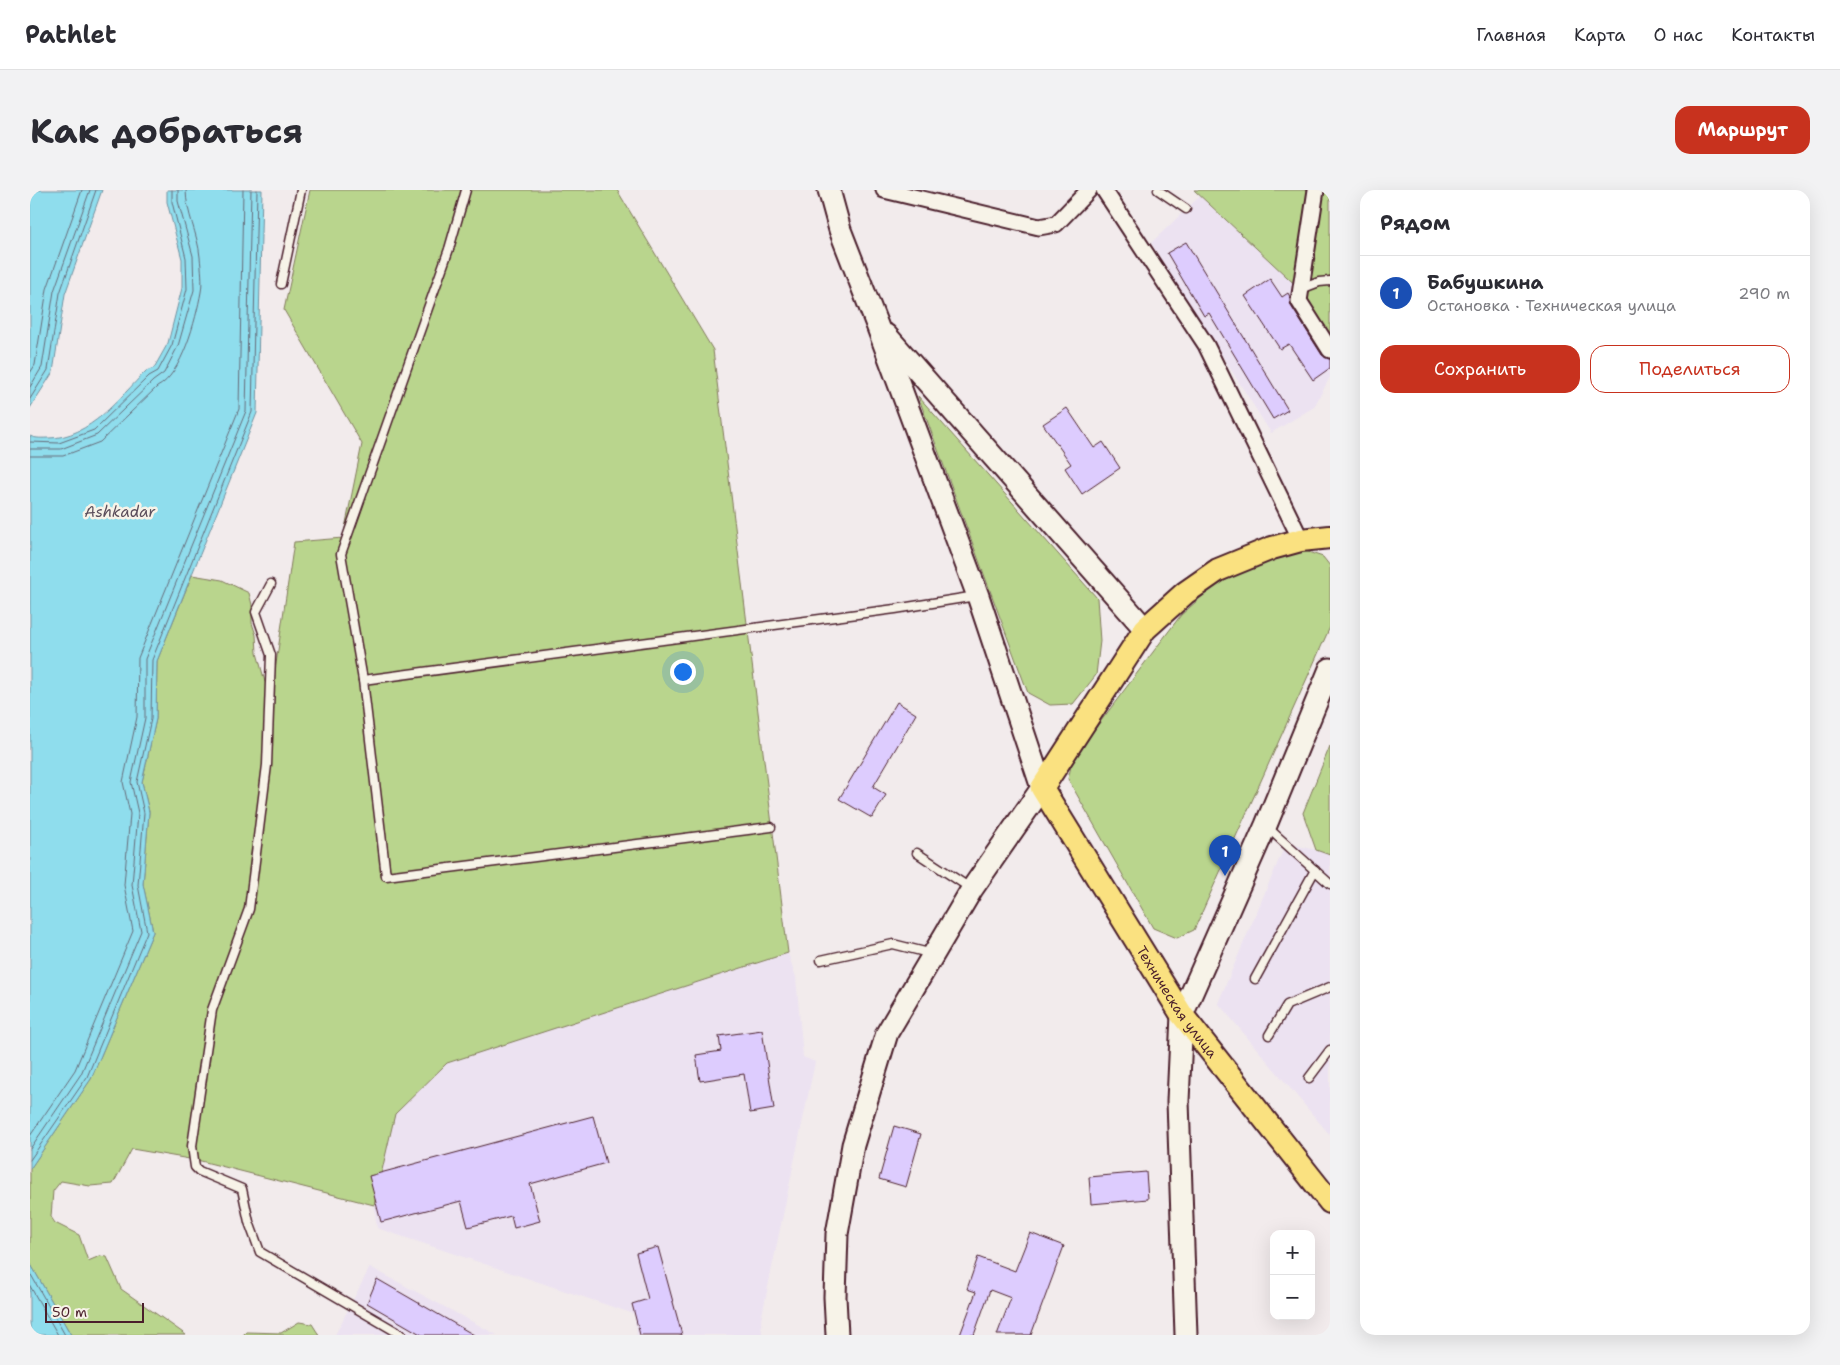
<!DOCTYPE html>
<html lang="ru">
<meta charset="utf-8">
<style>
:root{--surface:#fff;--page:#f2f2f3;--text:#2b2b33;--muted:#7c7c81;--line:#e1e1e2;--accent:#c8321e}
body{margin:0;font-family:"Shantell Sans",sans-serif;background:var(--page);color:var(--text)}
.controls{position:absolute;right:15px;bottom:15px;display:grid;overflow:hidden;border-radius:10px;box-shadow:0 5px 20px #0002}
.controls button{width:45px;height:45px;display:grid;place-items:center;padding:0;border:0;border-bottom:1px solid var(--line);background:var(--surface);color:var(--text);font:25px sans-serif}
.scale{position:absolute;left:15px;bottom:12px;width:99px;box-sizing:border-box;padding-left:5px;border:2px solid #4a1f2b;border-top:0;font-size:14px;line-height:18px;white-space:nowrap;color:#4a1f2b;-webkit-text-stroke:4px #f7f3e8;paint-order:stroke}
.you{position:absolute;left:652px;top:481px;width:18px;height:18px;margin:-12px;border:4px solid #fff;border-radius:50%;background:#1a73e8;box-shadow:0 0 0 8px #1a73e833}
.badge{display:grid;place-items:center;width:32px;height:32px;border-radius:50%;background:var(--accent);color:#fff;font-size:16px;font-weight:700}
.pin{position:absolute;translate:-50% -41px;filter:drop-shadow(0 1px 2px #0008)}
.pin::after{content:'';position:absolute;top:26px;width:18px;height:15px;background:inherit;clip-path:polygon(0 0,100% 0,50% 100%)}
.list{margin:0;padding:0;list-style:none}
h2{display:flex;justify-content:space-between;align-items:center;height:65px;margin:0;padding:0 20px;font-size:21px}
h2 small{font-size:16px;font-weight:400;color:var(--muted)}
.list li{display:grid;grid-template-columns:32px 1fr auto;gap:15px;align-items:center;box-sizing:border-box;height:75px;padding:0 20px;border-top:1px solid var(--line)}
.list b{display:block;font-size:19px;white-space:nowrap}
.list p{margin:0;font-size:16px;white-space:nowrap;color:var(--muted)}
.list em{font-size:16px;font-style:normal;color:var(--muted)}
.actions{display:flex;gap:10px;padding:15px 20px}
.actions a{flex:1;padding:11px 0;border:1px solid var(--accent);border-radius:15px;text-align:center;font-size:18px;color:var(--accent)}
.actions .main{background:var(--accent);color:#fff}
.map{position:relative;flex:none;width:1300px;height:1145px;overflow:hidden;border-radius:15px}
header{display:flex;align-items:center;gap:30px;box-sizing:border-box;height:70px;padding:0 25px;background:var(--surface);border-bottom:1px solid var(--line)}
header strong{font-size:24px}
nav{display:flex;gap:28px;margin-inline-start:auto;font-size:18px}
.intro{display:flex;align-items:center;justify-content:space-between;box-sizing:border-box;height:120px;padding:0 30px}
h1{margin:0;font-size:35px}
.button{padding:12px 22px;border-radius:15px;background:var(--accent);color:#fff;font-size:18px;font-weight:700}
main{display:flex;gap:30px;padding:0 30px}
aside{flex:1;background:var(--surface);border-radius:15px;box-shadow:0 5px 20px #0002}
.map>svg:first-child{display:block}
.built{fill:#ece2f1}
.green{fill:#b9d58d;stroke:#827a5c}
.water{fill:#8fdded;stroke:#73919f}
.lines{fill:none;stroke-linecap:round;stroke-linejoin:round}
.shore{stroke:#666b79;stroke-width:1}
.building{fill:#ddccfe;stroke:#4a1f2b}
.lane-casing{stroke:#4a1f2b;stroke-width:11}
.street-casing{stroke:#4a1f2b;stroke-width:19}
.secondary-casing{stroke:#4a1f2b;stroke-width:25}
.primary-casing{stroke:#4a1f2b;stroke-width:26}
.lane{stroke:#f7f3e8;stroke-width:8}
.street{stroke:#f7f3e8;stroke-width:15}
.secondary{stroke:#f7f3e8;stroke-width:21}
.primary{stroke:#fae180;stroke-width:22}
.labels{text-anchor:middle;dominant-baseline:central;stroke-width:5;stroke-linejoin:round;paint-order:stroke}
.street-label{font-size:14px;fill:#4a1f2b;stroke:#f7f3e8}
.water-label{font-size:15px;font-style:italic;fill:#5b4e5c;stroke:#f7f3e8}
</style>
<header>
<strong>Pathlet</strong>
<nav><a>Главная</a><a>Карта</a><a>О нас</a><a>Контакты</a></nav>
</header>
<div class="intro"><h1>Как добраться</h1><a class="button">Маршрут</a></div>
<main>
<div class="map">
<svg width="1300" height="1145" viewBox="0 0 1300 1145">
<rect width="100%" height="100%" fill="#f2ebec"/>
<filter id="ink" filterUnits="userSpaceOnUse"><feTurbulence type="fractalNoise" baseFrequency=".02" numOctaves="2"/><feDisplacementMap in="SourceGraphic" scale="10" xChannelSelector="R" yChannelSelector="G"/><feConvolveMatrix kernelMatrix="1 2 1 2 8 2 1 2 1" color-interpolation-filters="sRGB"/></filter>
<g filter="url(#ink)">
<g class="built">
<path d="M 1170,6 L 1272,101 L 1300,149 L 1300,187 L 1284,217 L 1241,243 L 1121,53 Z"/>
<path d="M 1256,653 L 1286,660 L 1300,665 L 1300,945 L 1188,813 Z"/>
<path d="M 758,763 L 766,787 L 773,867 L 785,872 L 731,1130 L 732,1145 L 607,1145 L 604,1124 L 347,1038 L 344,1015 L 365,924 L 417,873 Z"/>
<path d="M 340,1077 L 467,1145 L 305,1145 Z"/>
</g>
<g class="green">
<path d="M 280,0 L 587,0 L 683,160 L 758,763 L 417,873 L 365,924 L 344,1015 L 171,971 L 102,959 L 83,994 L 60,996 L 31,991 L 23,1001 L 21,1027 L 25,1033 L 49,1045 L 58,1071 L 70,1066 L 77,1067 L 91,1099 L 156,1145 L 41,1145 L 0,1073 L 0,979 L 61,889 L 123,742 L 113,694 L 119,622 L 112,592 L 126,529 L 127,471 L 162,385 L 192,390 L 219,403 L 222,415 L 222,433 L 226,445 L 227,463 L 235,492 L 242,501 L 264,352 L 313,348 L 332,254 L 254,120 Z"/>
<path d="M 1164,0 L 1300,0 L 1300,149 L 1272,101 Z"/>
<path d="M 888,206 L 1067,408 L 1070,451 L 1066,485 L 1043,514 L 1020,515 L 998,503 Z"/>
<path d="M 1275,361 L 1293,367 L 1300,376 L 1300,437 L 1164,740 L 1147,748 L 1123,738 L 1038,589 L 1043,568 L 1151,425 L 1185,395 L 1240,370 Z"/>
<path d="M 1300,556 L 1300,665 L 1286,660 L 1273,623 Z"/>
<path d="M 269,1132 L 282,1134 L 289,1145 L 213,1145 L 216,1142 L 251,1143 Z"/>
</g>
<g class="water">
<path d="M 0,0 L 72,0 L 35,104 L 23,182 L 0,218 Z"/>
<path d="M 137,0 L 232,0 L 227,223 L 127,471 L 126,529 L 112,592 L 119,622 L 113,694 L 123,742 L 61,889 L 0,979 L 0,246 C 6,249 13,248 19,248 C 60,248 89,208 116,181 L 124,178 L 138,153 L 152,98 L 152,69 L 137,12 Z"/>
<path d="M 0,1073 L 41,1145 L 0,1145 Z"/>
</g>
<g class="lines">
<g class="shore">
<path d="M 0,183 L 5,175 L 17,99 L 52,0"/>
<path d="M 0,197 L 12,177 L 24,101 L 60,0"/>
<path d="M 0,209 L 18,180 L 30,103 L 66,0"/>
<path d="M 0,252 L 29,253 L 64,240 L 119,186 L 128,181 L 142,155 L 157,99 L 156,68 L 142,12 L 142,0"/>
<path d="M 0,259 L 31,259 L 67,245 L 123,191 L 134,183 L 148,156 L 164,100 L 163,66 L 148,11 L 148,0"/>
<path d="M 0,266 L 33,266 L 70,252 L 127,197 C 152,185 166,129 171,102 C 173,92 171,78 170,67 C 168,44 156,23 156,0"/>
<path d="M 0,946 L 45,880 L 103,741 L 94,695 L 100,624 L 93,592 L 107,527 L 108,468 L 209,219 L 213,0"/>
<path d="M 0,959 L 51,884 L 111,741 L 102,695 L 108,623 L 101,592 L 115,528 L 115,469 L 216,221 L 221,0"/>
<path d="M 0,970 L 57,887 L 117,742 L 108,695 L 114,623 L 107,592 L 121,529 L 122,470 L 222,222 L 227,0"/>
<path d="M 0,1083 L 35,1145"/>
<path d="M 0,1096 L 28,1145"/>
</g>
</g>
<g class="building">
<path d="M 1156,52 L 1258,220 L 1243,229 L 1179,123 L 1174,126 L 1137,63 Z"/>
<path d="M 1240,89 L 1252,107 L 1258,103 L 1260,107 L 1261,116 L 1292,165 L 1300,169 L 1300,178 L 1283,190 L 1259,154 L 1250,159 L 1215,106 Z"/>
<path d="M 1037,218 L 1064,258 L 1073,252 L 1090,278 L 1052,304 L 1035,278 L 1041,274 L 1013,234 Z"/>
<path d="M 867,512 L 886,524 L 843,597 L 856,605 L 842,628 L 809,609 Z"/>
<path d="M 732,840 L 744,919 L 720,923 L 714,884 L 670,891 L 666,865 L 691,861 L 689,846 Z"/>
<path d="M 563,926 L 576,973 L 500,994 L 510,1031 L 484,1038 L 481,1026 L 438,1037 L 431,1011 L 351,1032 L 339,986 Z"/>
<path d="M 864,936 L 891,944 L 876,997 L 849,989 Z"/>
<path d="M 1116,982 L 1118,1009 L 1061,1014 L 1059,987 Z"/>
<path d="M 1000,1043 L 1034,1056 L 1001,1145 L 967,1145 L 981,1108 L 960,1100 L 944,1145 L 930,1145 L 946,1102 L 937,1099 L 948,1067 L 985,1081 Z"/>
<path d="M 628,1057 L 652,1145 L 610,1145 L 602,1114 L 618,1109 L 606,1063 Z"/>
<path d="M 347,1089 L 444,1145 L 392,1145 L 337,1113 Z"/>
</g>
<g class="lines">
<defs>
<g id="lane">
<path d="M 1128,0 L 1156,19"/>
<path d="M 251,94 L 271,0"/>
<path d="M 1271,99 L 1289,92 L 1300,91"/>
<path d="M 241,394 L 226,422 L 241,465 L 237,575 L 219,719 L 182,820 L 162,956 L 165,977 L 169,981 L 212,999 L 219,1032 L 230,1062 L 372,1145"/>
<path d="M 333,490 L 311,364 L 419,59 L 436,0"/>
<path d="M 741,637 L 356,686 L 333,490 L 865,419 L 946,406"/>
<path d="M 1237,637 L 1300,694"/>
<path d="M 887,663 L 940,698"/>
<path d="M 791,770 L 863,754 L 903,764"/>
<path d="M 1225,789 L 1285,680"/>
<path d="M 1239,845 L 1257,815 L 1300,797"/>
<path d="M 1279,888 L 1300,860"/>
</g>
<g id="street">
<path d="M 854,0 L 1009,37 L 1026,34 L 1059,0"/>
<path d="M 1074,0 L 1176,155 L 1271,350"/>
<path d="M 1286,0 L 1269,111 L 1300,160"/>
</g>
<g id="secondary">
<path d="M 799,0 L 810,40 L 847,135 L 948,406 L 1012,598 L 942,699 L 857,843 L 823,955 L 807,1044 L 805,1107 L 807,1145"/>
<path d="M 856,145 L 1115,439"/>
<path d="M 1156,1145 L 1148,911 L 1152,825 L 1236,635 L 1300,479"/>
</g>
<g id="primary">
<path id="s1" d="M 1300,347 L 1271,350 L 1242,358 L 1188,380 L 1155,403 L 1115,439 L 1012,598 L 1152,825 L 1300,1012"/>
</g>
</defs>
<use href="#lane" class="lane-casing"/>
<use href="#street" class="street-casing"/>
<use href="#secondary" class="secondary-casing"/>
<use href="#primary" class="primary-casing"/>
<use href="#lane" class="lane"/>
<use href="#street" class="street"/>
<use href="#secondary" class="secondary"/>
<use href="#primary" class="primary"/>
</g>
</g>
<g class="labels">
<g class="street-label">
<text stroke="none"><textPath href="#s1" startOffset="654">Техническая улица</textPath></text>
</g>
<g class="water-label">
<text x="90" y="322">Ashkadar</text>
</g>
</g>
</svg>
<div class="controls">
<button>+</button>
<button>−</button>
</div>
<div class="scale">50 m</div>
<div class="you"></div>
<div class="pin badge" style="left:1195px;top:686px;background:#1a4fb4">1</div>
</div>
<aside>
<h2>Рядом<small></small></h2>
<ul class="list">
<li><span class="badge" style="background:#1a4fb4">1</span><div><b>Бабушкина</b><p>Остановка · Техническая улица</p></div><em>290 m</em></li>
</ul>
<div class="actions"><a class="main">Сохранить</a><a>Поделиться</a></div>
</aside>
</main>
